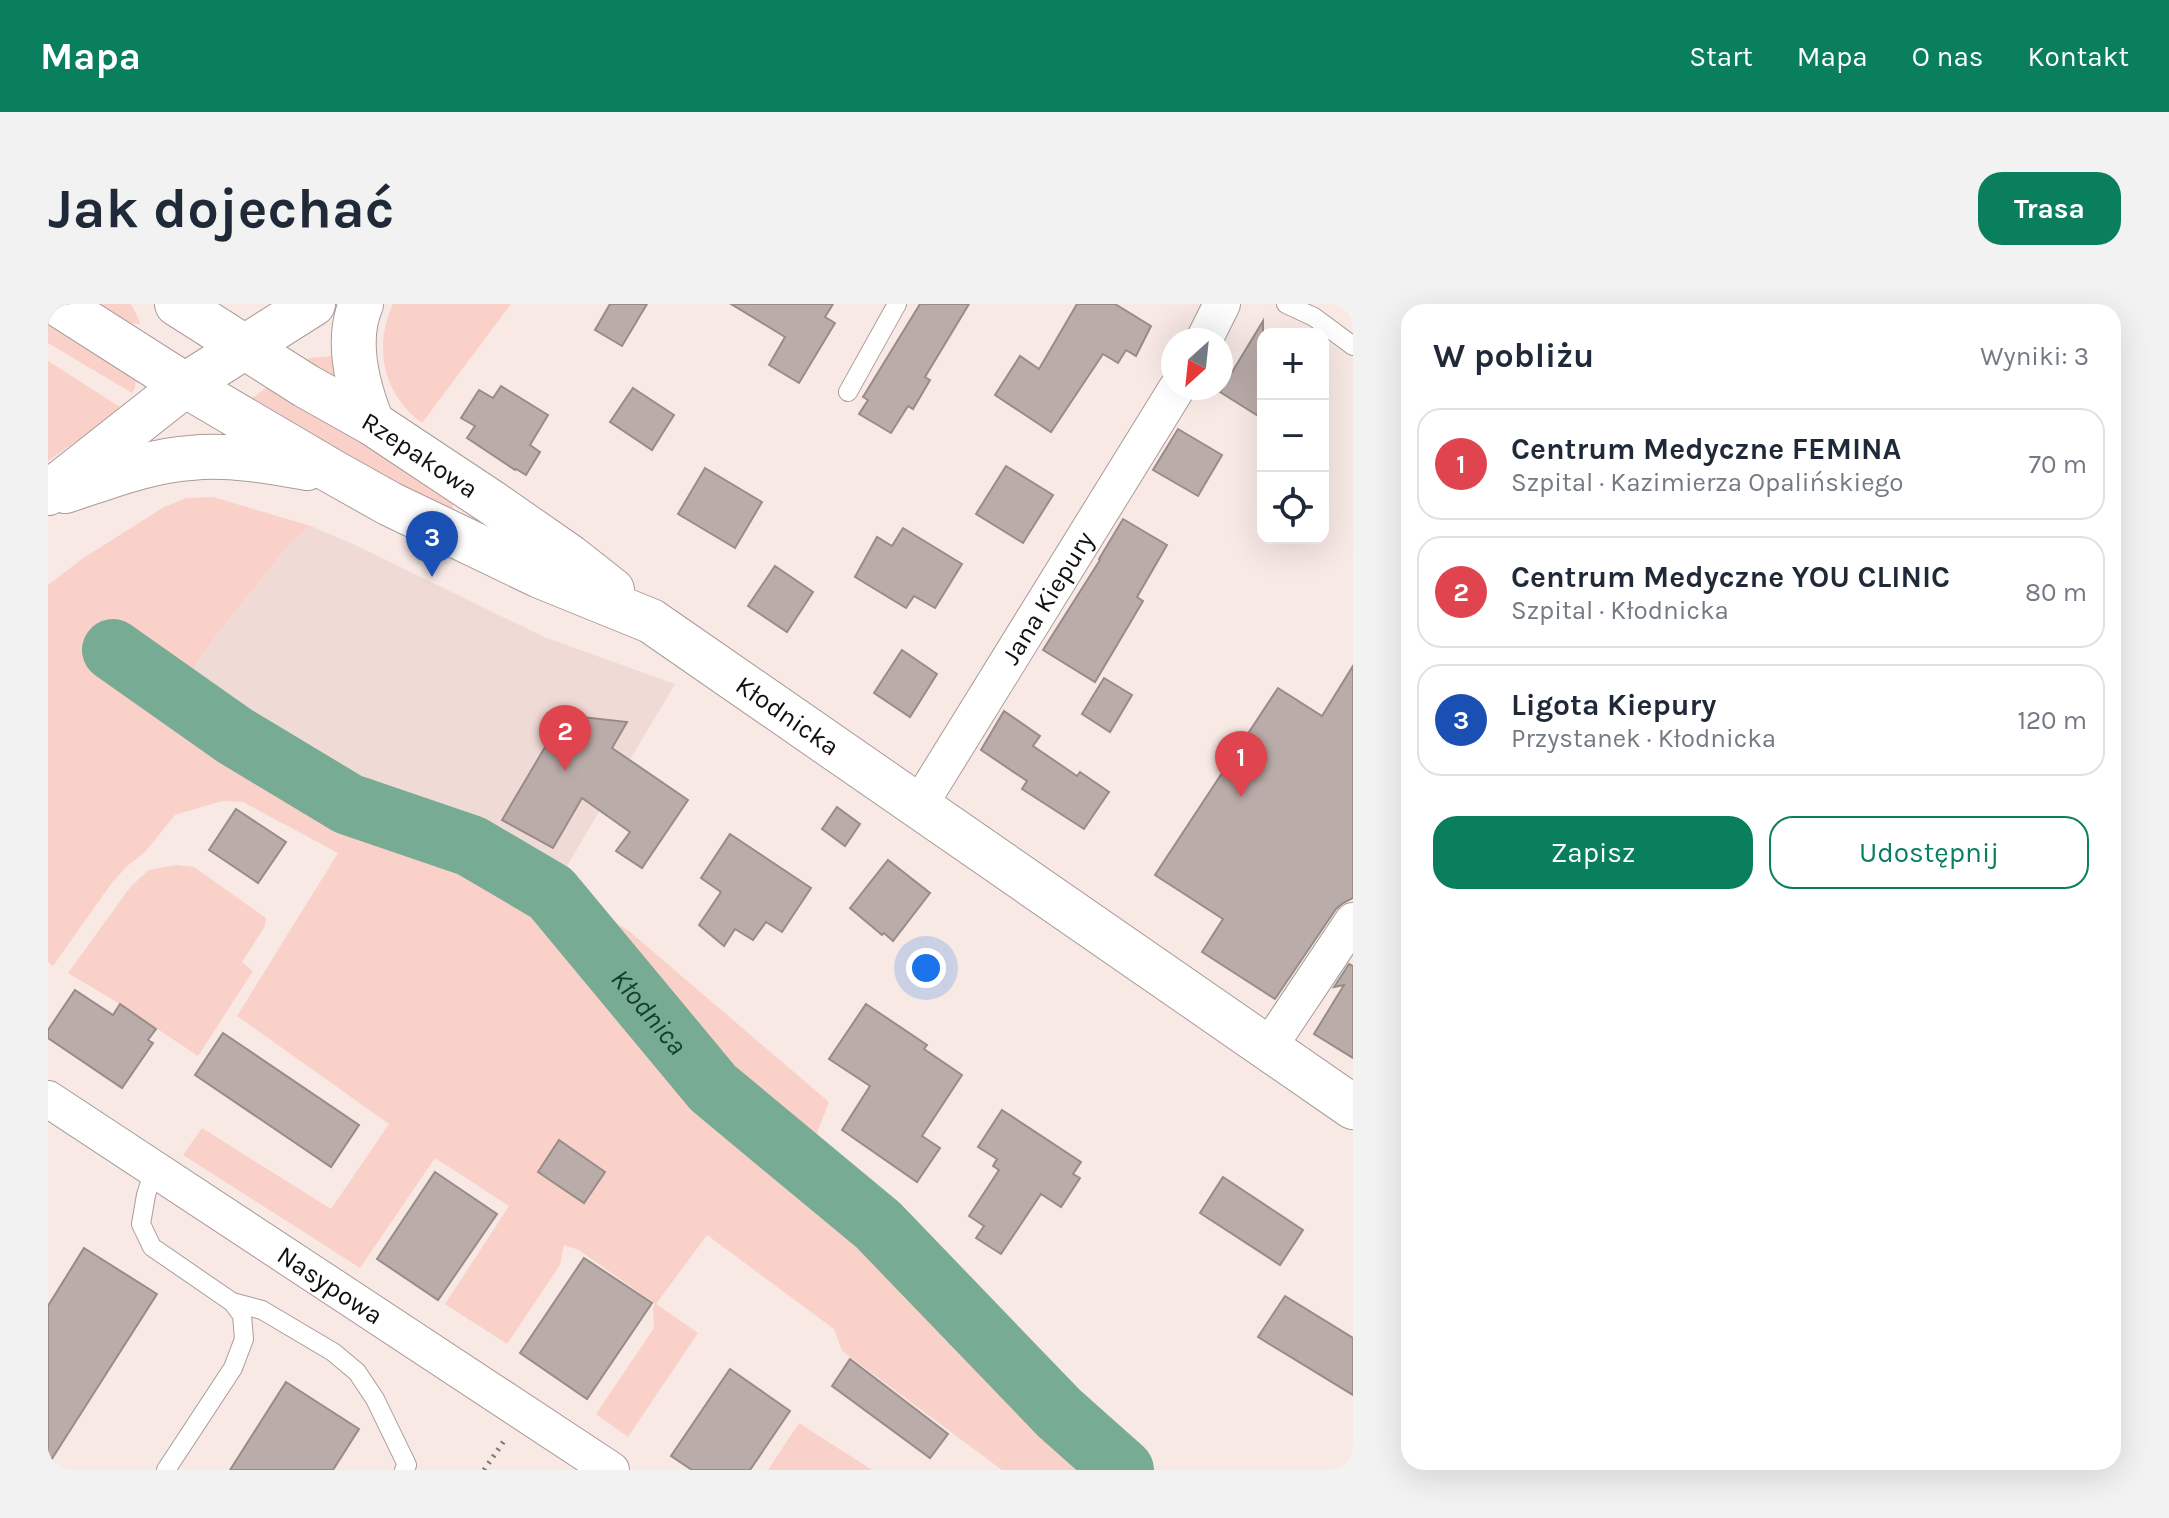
<!DOCTYPE html>
<html lang="pl">
<meta charset="utf-8">
<style>
:root{--surface:#fff;--page:#f2f2f3;--text:#1f2937;--muted:#747a83;--line:#e0e1e3;--accent:#0a7f5d}
body{margin:0;font-family:Karla,sans-serif;background:var(--page);color:var(--text)}
.controls{position:absolute;right:24px;top:24px;display:grid;overflow:hidden;border-radius:16px;box-shadow:0 8px 32px #0002}
.controls button{width:72px;height:72px;display:grid;place-items:center;padding:0;border:0;border-bottom:2px solid var(--line);background:var(--surface);color:var(--text);font:40px sans-serif}
.compass{position:absolute;left:1113px;top:24px;width:72px;height:72px;border-radius:50%;background:var(--surface);box-shadow:0 8px 32px #0002;rotate:207deg}
.you{position:absolute;left:878px;top:664px;width:28px;height:28px;margin:-20px;border:6px solid #fff;border-radius:50%;background:#1a73e8;box-shadow:0 0 0 12px #1a73e833}
.badge{display:grid;place-items:center;width:52px;height:52px;border-radius:50%;background:var(--accent);color:#fff;font-size:26px;font-weight:700}
.pin{position:absolute;translate:-50% -66px;filter:drop-shadow(0 2px 4px #0008)}
.pin::after{content:'';position:absolute;top:42px;width:28px;height:24px;background:inherit;clip-path:polygon(0 0,100% 0,50% 100%)}
.list{margin:0;padding:0;list-style:none}
h2{display:flex;justify-content:space-between;align-items:center;height:104px;margin:0;padding:0 32px;font-size:34px}
h2 small{font-size:26px;font-weight:400;color:var(--muted)}
.list li{display:grid;grid-template-columns:52px 1fr auto;gap:24px;align-items:center;box-sizing:border-box;height:112px;margin:0 16px 16px;padding:0 16px;border:2px solid var(--line);border-radius:24px}
.list b{display:block;font-size:30px;white-space:nowrap}
.list p{margin:0;font-size:26px;white-space:nowrap;color:var(--muted)}
.list em{font-size:26px;font-style:normal;color:var(--muted)}
.actions{display:flex;gap:16px;padding:24px 32px}
.actions a{flex:1;padding:18px 0;border:2px solid var(--accent);border-radius:24px;text-align:center;font-size:28px;color:var(--accent)}
.actions .main{background:var(--accent);color:#fff}
.icon{flex:none;width:44px;height:44px;fill:none;stroke:currentColor;stroke-width:2;stroke-linecap:round;stroke-linejoin:round}
.map{position:relative;flex:none;width:1305px;height:1166px;overflow:hidden;border-radius:24px}
header{display:flex;align-items:center;gap:48px;box-sizing:border-box;height:112px;padding:0 40px;background:var(--accent);color:#fff}
header strong{font-size:38px}
nav{display:flex;gap:44px;margin-inline-start:auto;font-size:28px}
.intro{display:flex;align-items:center;justify-content:space-between;box-sizing:border-box;height:192px;padding:0 48px}
h1{margin:0;font-size:56px}
.button{padding:20px 36px;border-radius:24px;background:var(--accent);color:#fff;font-size:28px;font-weight:700}
main{display:flex;gap:48px;padding:0 48px}
aside{flex:1;background:var(--surface);border-radius:24px;box-shadow:0 8px 32px #0002}
.map>svg:first-child{display:block}
.built{fill:#f0dad5}
.green{fill:#fad1c9}
.lines{fill:none;stroke-linecap:round;stroke-linejoin:round}
.river{stroke:#77ab94;stroke-width:62}
.building{fill:#baaca9;stroke:#988b88;stroke-width:2}
.lane-casing{stroke:#a99b98;stroke-width:20}
.street-casing{stroke:#a99b98;stroke-width:38}
.secondary-casing{stroke:#a99b98;stroke-width:46}
.path{stroke:#7f7674;stroke-width:5;stroke-dasharray:2 6;stroke-linecap:butt}
.lane{stroke:#fff;stroke-width:18}
.street{stroke:#fff;stroke-width:36}
.secondary{stroke:#fff;stroke-width:44}
.labels{text-anchor:middle;dominant-baseline:central;stroke-width:7;stroke-linejoin:round;paint-order:stroke}
.street-label{font-size:26px;fill:#130f0e;stroke:#fef8f7}
.water-label{font-size:28px;font-style:italic;fill:#133f2f;stroke:#fef8f7}
</style>
<header>
<strong>Mapa</strong>
<nav><a>Start</a><a>Mapa</a><a>O nas</a><a>Kontakt</a></nav>
</header>
<div class="intro"><h1>Jak dojechać</h1><a class="button">Trasa</a></div>
<main>
<div class="map">
<svg width="1305" height="1166" viewBox="0 0 1305 1166">
<rect width="100%" height="100%" fill="#f8e9e5"/>
<path class="built" d="M 263,222 L 307,241 L 496,333 L 627,380 L 507,582 L 436,539 L 325,493 L 141,371 L 170,329 L 244,237 Z"/>
<g class="green">
<path d="M 45,0 L 83,0 L 92,18 L 91,20 L 79,19 Z"/>
<path d="M 345,0 L 463,0 L 374,119 C 335,91 325,43 345,0 Z"/>
<path d="M 0,18 L 88,73 L 87,84 L 84,89 L 0,39 Z"/>
<path d="M 297,51 L 302,84 L 255,58 L 262,54 Z"/>
<path d="M 0,57 L 72,103 L 47,124 L 0,157 Z"/>
<path d="M 222,81 L 405,198 L 406,200 L 402,209 L 199,98 Z"/>
<path d="M 165,193 L 263,222 L 244,237 L 170,329 L 141,371 L 325,493 L 436,539 L 581,627 L 781,798 L 766,837 L 927,977 L 1054,1128 L 1100,1166 L 954,1166 L 794,1047 L 786,1025 L 659,931 L 608,1000 L 650,1029 L 580,1133 L 548,1110 L 606,1024 L 605,1005 L 607,1000 L 531,946 L 516,941 L 512,961 L 459,1040 L 397,1000 L 461,902 L 387,854 L 312,964 L 135,851 L 154,824 L 283,905 L 341,820 L 189,712 L 290,549 L 195,498 L 174,497 L 127,511 L 97,548 L 78,563 L 63,580 L 5,662 L 0,658 L 0,281 L 34,255 L 116,203 L 138,194 Z"/>
<path d="M 128,561 L 146,563 L 218,614 L 217,622 L 194,658 L 205,667 L 150,752 L 72,700 L 20,669 L 83,582 L 101,566 Z"/>
<path d="M 751,1119 L 824,1166 L 720,1166 Z"/>
</g>
<g class="lines">
<path class="river" id="s1" d="M 65,346 L 187,432 L 300,500 L 423,542 L 503,589 L 665,784 L 830,921 L 1011,1109 L 1075,1166"/>
</g>
<g class="building">
<path d="M 562,0 L 599,0 L 574,42 L 547,26 Z"/>
<path d="M 683,0 L 785,0 L 777,13 L 787,19 L 751,79 L 721,61 L 737,33 Z"/>
<path d="M 872,0 L 921,0 L 877,73 L 882,76 L 865,105 L 860,102 L 843,129 L 811,110 L 820,96 L 815,93 Z"/>
<path d="M 1029,0 L 1067,0 L 1103,22 L 1088,52 L 1078,46 L 1070,59 L 1055,50 L 1003,128 L 947,91 L 972,52 L 991,65 Z"/>
<path d="M 1215,17 L 1215,115 L 1172,88 Z"/>
<path d="M 453,82 L 500,111 L 482,141 L 492,148 L 478,171 L 468,165 L 467,166 L 419,134 L 427,122 L 413,114 L 431,86 L 445,94 Z"/>
<path d="M 585,84 L 626,111 L 604,146 L 562,118 Z"/>
<path d="M 1130,125 L 1174,151 L 1150,192 L 1105,166 Z"/>
<path d="M 958,162 L 1005,191 L 975,239 L 928,210 Z"/>
<path d="M 657,164 L 714,198 L 687,244 L 630,210 Z"/>
<path d="M 1075,215 L 1119,241 L 1089,293 L 1095,297 L 1047,378 L 995,346 L 1052,256 L 1051,255 Z"/>
<path d="M 855,224 L 914,260 L 887,304 L 866,292 L 858,304 L 807,273 L 829,233 L 844,242 Z"/>
<path d="M 727,262 L 765,288 L 739,328 L 700,302 Z"/>
<path d="M 854,346 L 889,370 L 862,413 L 826,389 Z"/>
<path d="M 1305,362 L 1305,594 L 1295,599 L 1288,605 L 1227,695 L 1154,648 L 1175,615 L 1107,571 L 1230,384 L 1274,412 Z"/>
<path d="M 1056,374 L 1084,391 L 1062,428 L 1034,410 Z"/>
<path d="M 956,407 L 992,432 L 985,442 L 1029,472 L 1032,468 L 1061,488 L 1036,525 L 974,485 L 979,477 L 933,446 Z"/>
<path d="M 516,411 L 579,418 L 564,444 L 640,496 L 594,564 L 568,547 L 582,528 L 534,494 L 505,544 L 454,516 Z"/>
<path d="M 789,503 L 812,520 L 797,542 L 774,525 Z"/>
<path d="M 188,505 L 238,538 L 210,579 L 161,546 Z"/>
<path d="M 682,530 L 763,584 L 734,628 L 718,618 L 705,636 L 687,625 L 676,642 L 651,621 L 673,588 L 653,574 Z"/>
<path d="M 840,556 L 882,589 L 845,637 L 836,629 L 834,631 L 802,604 Z"/>
<path d="M 1301,660 L 1305,662 L 1305,754 L 1266,730 L 1296,681 L 1286,683 Z"/>
<path d="M 27,686 L 65,711 L 72,700 L 108,725 L 100,736 L 105,739 L 74,784 L 0,734 L 0,726 Z"/>
<path d="M 818,700 L 879,741 L 876,745 L 914,771 L 874,832 L 892,844 L 869,878 L 794,826 L 822,782 L 781,755 Z"/>
<path d="M 175,729 L 311,821 L 283,863 L 147,771 Z"/>
<path d="M 954,806 L 1033,858 L 1025,870 L 1032,874 L 1013,903 L 993,890 L 953,950 L 928,934 L 936,922 L 921,912 L 951,866 L 945,862 L 949,855 L 930,843 Z"/>
<path d="M 511,836 L 557,868 L 536,899 L 490,868 Z"/>
<path d="M 387,868 L 449,910 L 390,996 L 329,955 Z"/>
<path d="M 1175,873 L 1255,926 L 1232,961 L 1152,909 Z"/>
<path d="M 36,944 L 109,990 L 0,1161 L 0,1002 Z"/>
<path d="M 536,954 L 604,999 L 539,1095 L 472,1049 Z"/>
<path d="M 1237,992 L 1305,1034 L 1305,1091 L 1210,1033 Z"/>
<path d="M 802,1055 L 900,1130 L 882,1154 L 784,1082 Z"/>
<path d="M 682,1065 L 742,1107 L 702,1166 L 644,1166 L 623,1152 Z"/>
<path d="M 238,1078 L 311,1125 L 285,1166 L 182,1166 Z"/>
</g>
<g class="lines">
<defs>
<g id="lane">
<path d="M 1238,0 L 1266,13 L 1305,42"/>
<path d="M 800,88 L 849,0"/>
<path d="M 106,866 L 98,891 L 93,920 L 104,943 L 184,998 L 194,1011 L 196,1035 L 185,1064 L 118,1166"/>
<path d="M 184,998 L 214,1006 L 285,1048 L 309,1068 L 327,1095 L 359,1161 L 356,1166"/>
</g>
<g id="street">
<path d="M 1156,36 L 1174,0"/>
<path id="s2" d="M 870,503 L 1129,84"/>
<path d="M 1220,744 L 1305,617"/>
<path id="s3" d="M 0,795 L 563,1166"/>
</g>
<g id="secondary">
<path id="s4" d="M 10,0 L 137,81 L 285,168 L 342,200 L 492,272 L 603,317 L 1305,803"/>
<path id="s5" d="M 129,0 L 258,82 L 324,119 L 443,198 L 522,253 L 564,286"/>
<path d="M 313,0 C 297,38 310,84 324,119"/>
<path d="M 17,187 C 58,174 99,157 142,154 C 182,150 220,157 259,164"/>
<path d="M 0,189 L 137,81 L 265,0"/>
</g>
</defs>
<use href="#lane" class="lane-casing"/>
<use href="#street" class="street-casing"/>
<use href="#secondary" class="secondary-casing"/>
<path class="path" d="M 436,1166 L 456,1137"/>
<use href="#lane" class="lane"/>
<use href="#street" class="street"/>
<use href="#secondary" class="secondary"/>
</g>
<g class="labels">
<g class="street-label">
<text stroke="none"><textPath href="#s5" startOffset="286">Rzepakowa</textPath></text>
<text stroke="none"><textPath href="#s2" startOffset="246">Jana Kiepury</textPath></text>
<text stroke="none"><textPath href="#s4" startOffset="840">Kłodnicka</textPath></text>
<text stroke="none"><textPath href="#s3" startOffset="338">Nasypowa</textPath></text>
</g>
<g class="water-label">
<text stroke="none"><textPath href="#s1" startOffset="658">Kłodnica</textPath></text>
</g>
</g>
</svg>
<div class="controls">
<button>+</button>
<button>−</button>
<button><svg class="icon" aria-label="locate" viewBox="0 0 24 24"><circle cx="12" cy="12" r="6"/><path d="M12 2v4M12 18v4M2 12h4M18 12h4"/></svg></button>
</div>
<svg class="compass" viewBox="-18 -18 36 36"><path d="M0-13l5 13h-10z" fill="#e53935"/><path d="M0 13l5-13h-10z" fill="#747a83"/></svg>
<div class="you"></div>
<div class="pin badge" style="left:1193px;top:493px;background:#e0444e">1</div>
<div class="pin badge" style="left:517px;top:467px;background:#e0444e">2</div>
<div class="pin badge" style="left:384px;top:273px;background:#1a4fb4">3</div>
</div>
<aside>
<h2>W pobliżu<small>Wyniki: 3</small></h2>
<ul class="list">
<li><span class="badge" style="background:#e0444e">1</span><div><b>Centrum Medyczne FEMINA</b><p>Szpital · Kazimierza Opalińskiego</p></div><em>70 m</em></li>
<li><span class="badge" style="background:#e0444e">2</span><div><b>Centrum Medyczne YOU CLINIC</b><p>Szpital · Kłodnicka</p></div><em>80 m</em></li>
<li><span class="badge" style="background:#1a4fb4">3</span><div><b>Ligota Kiepury</b><p>Przystanek · Kłodnicka</p></div><em>120 m</em></li>
</ul>
<div class="actions"><a class="main">Zapisz</a><a>Udostępnij</a></div>
</aside>
</main>
